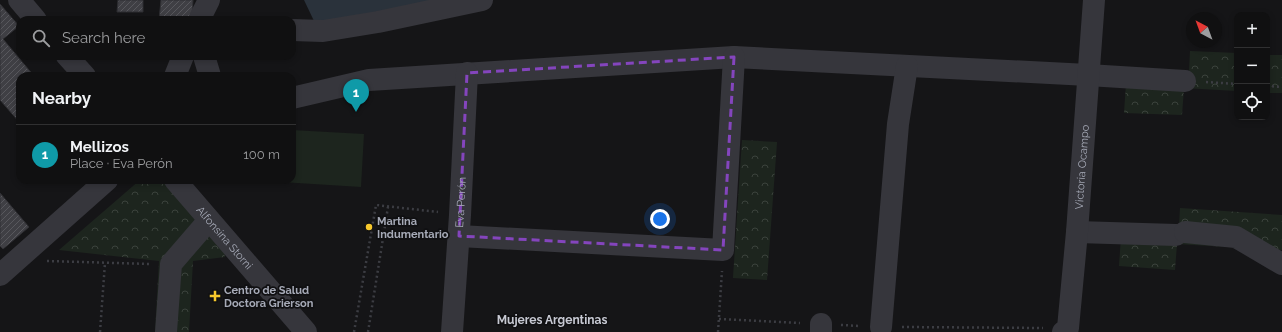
<!DOCTYPE html>
<meta charset="utf-8">
<style>
:root{--surface:#101011;--page:#19191a;--text:#f1f3f6;--muted:#9c9d9f;--line:#303031;--accent:#f7c82c}
body{margin:0;font-family:Raleway,sans-serif;background:var(--page);color:var(--text)}
.controls{position:absolute;right:12px;top:12px;display:grid;overflow:hidden;border-radius:8px;box-shadow:0 2px 6px #0003}
.controls button{width:36px;height:36px;display:grid;place-items:center;padding:0;border:0;border-bottom:1px solid var(--line);background:var(--surface);color:var(--text);font:20px sans-serif}
.compass{position:absolute;left:1186px;top:12px;width:36px;height:36px;border-radius:50%;background:var(--surface);box-shadow:0 2px 6px #0003;rotate:319deg}
.you{position:absolute;left:660px;top:219px;width:14px;height:14px;margin:-10px;border:3px solid #fff;border-radius:50%;background:#1a73e8;box-shadow:0 0 0 6px #1a73e833}
.badge{display:grid;place-items:center;width:26px;height:26px;border-radius:50%;background:var(--accent);color:#fff;font-size:13px;font-weight:700}
.pin{position:absolute;translate:-50% -33px;filter:drop-shadow(0 1px 2px #0008)}
.pin::after{content:'';position:absolute;top:21px;width:14px;height:12px;background:inherit;clip-path:polygon(0 0,100% 0,50% 100%)}
.list{margin:0;padding:0;list-style:none}
h2{display:flex;justify-content:space-between;align-items:center;height:52px;margin:0;padding:0 16px;font-size:17px}
h2 small{font-size:13px;font-weight:400;color:var(--muted)}
.list li{display:grid;grid-template-columns:26px 1fr auto;gap:12px;align-items:center;box-sizing:border-box;height:60px;padding:0 16px;border-top:1px solid var(--line)}
.list b{display:block;font-size:15px;white-space:nowrap}
.list p{margin:0;font-size:13px;white-space:nowrap;color:var(--muted)}
.list em{font-size:13px;font-style:normal;color:var(--muted)}
.icon{flex:none;width:22px;height:22px;fill:none;stroke:currentColor;stroke-width:2;stroke-linecap:round;stroke-linejoin:round}
.map{position:relative;flex:none;width:1282px;height:332px;overflow:hidden}
.search{position:absolute;background:var(--surface);box-shadow:0 2px 6px #0003;left:16px;top:16px;width:280px;height:44px;display:flex;align-items:center;gap:10px;box-sizing:border-box;padding:0 14px;border-radius:12px;color:var(--muted);font-size:15px}
.panel{position:absolute;background:var(--surface);box-shadow:0 2px 6px #0003;left:16px;top:72px;width:280px;height:112px;border-radius:12px}
.map>svg:first-child{display:block}
.park{fill:url(#park-crowns)}
.garden{fill:#1d251e}
.water{fill:#2a323b}
.building{fill:url(#building-hatch);stroke:#2f2f33}
.lines{fill:none;stroke-linecap:round;stroke-linejoin:round}
.path{stroke:#3c3d43;stroke-width:2.5;stroke-dasharray:2 3;stroke-linecap:butt}
.minor{stroke:#36363c;stroke-width:22}
.marked{fill:none;stroke:#8445bd;stroke-width:3;stroke-dasharray:8 5;stroke-linejoin:round}
.poi-dot{fill:#f7c82c;stroke:#101012;stroke-width:1.5}
.labels{text-anchor:middle;dominant-baseline:central;stroke-width:3.5;stroke-linejoin:round;paint-order:stroke}
.street-label{font-size:11px;fill:#a6aab7;stroke:#101012}
.poi-label{font-size:11px;font-weight:bold;fill:#a6aab7;stroke:#101012;text-anchor:start}
.neighbourhood-label{font-size:12px;font-weight:bold;fill:#c7c9d3;stroke:#101012}
</style>
<div class="map">
<svg width="1282" height="332" viewBox="0 0 1282 332">
<defs>
<pattern id="park-crowns" width="20" height="18" patternUnits="userSpaceOnUse"><rect width="20" height="18" fill="#1d251e"/><path d="M2 6a3 3 0 1 1 6 0M12 15a3 3 0 1 1 6 0" fill="none" stroke="#3b423c"/></pattern>
<pattern id="building-hatch" width="6" height="6" patternUnits="userSpaceOnUse"><rect width="6" height="6" fill="#3f3f44"/><path d="M-1 1l2-2M0 6l6-6M5 7l2-2" fill="none" stroke="#58585d"/></pattern>
</defs>
<rect width="100%" height="100%" fill="#151517"/>
<g class="park">
<path d="M 1190,51 L 1237,53 L 1237,91 L 1184,88 L 1182,115 L 1124,113 L 1127,69 L 1189,72 Z"/>
<rect x="1267" y="55" width="15" height="38"/>
<path d="M 742,140 L 777,142 L 767,280 L 733,278 Z"/>
<path d="M 140,180 L 163,180 L 223,245 L 225,257 L 193,261 L 189,332 L 155,332 L 159,261 L 59,250 Z"/>
<path d="M 1180,208 L 1282,215 L 1282,250 L 1177,244 L 1175,270 L 1119,266 L 1122,223 L 1179,226 Z"/>
</g>
<path class="garden" d="M 292,130 L 364,134 L 361,187 L 265,181 L 266,180 L 292,180 Z"/>
<path class="water" d="M 304,0 L 482,0 L 378,22 L 314,21 Z"/>
<g class="building">
<path d="M 118,0 L 143,0 L 143,12 L 117,12 Z"/>
<path d="M 161,0 L 193,0 L 192,19 L 180,18 L 179,20 L 159,20 Z"/>
<path d="M 0,4 L 19,26 L 3,39 L 34,76 L 20,76 L 20,123 L 0,100 Z"/>
<path d="M 0,193 L 29,227 L 3,249 L 0,246 Z"/>
</g>
<g class="lines">
<g class="path">
<path d="M 1206,82 L 1237,84"/>
<path d="M 1267,86 L 1282,87"/>
<path d="M 47,261 L 150,264"/>
<path d="M 719,319 L 800,323"/>
<path d="M 841,325 L 860,326"/>
<path d="M 902,327 L 1043,328"/>
<path d="M 100,332 L 105,263"/>
<path d="M 354,332 L 376,205 L 438,212"/>
<path d="M 368,332 L 388,207"/>
<path d="M 718,332 L 722,271"/>
</g>
<g class="minor">
<path d="M 19,0 L 36,20"/>
<path d="M 199,20 L 209,0"/>
<path d="M 292,30 L 323,31 L 378,22 L 482,0"/>
<path d="M 67,56 L 85,76"/>
<path d="M 204,56 L 210,76"/>
<path d="M 175,76 L 183,56"/>
<path d="M 292,98 L 369,80 L 734,57 L 1088,75 L 1185,81"/>
<path id="s1" d="M 175,180 L 306,332"/>
<path d="M 1077,232 L 1176,235"/>
<path d="M 1185,232 L 1236,237 L 1282,264"/>
<path d="M 459,236 L 723,250 L 734,57"/>
<path d="M 0,275 L 107,180"/>
<path d="M 881,327 L 898,124 L 907,66"/>
<path d="M 166,332 L 171,264 L 209,220"/>
<path id="s2" d="M 452,332 L 460,215 L 467,73"/>
<path d="M 821,332 L 821,324"/>
<path id="s3" d="M 1063,332 L 1068,328 L 1077,232 L 1094,0"/>
</g>
</g>
<path class="marked" d="M 734,57 L 723,250 L 459,236 L 467,73 Z"/>
<g class="poi-dot">
<circle cx="369" cy="227" r="4"/>
<path d="M213 290h4v4h4v4h-4v4h-4v-4h-4v-4h4z"/>
</g>
<g class="labels">
<g class="street-label">
<text stroke="none"><textPath href="#s3" startOffset="168">Victoria Ocampo</textPath></text>
<text stroke="none"><textPath href="#s2" startOffset="130">Eva Perón</textPath></text>
<text stroke="none"><textPath href="#s1" startOffset="76">Alfonsina Storni</textPath></text>
</g>
<g class="poi-label">
<text x="377" y="221">Martina<tspan x="377" dy="13">Indumentario</tspan></text>
<text x="224" y="290">Centro de Salud<tspan x="224" dy="13">Doctora Grierson</tspan></text>
</g>
<g class="neighbourhood-label">
<text x="552" y="320">Mujeres Argentinas</text>
</g>
</g>
</svg>
<div class="controls">
<button>+</button>
<button>−</button>
<button><svg class="icon" aria-label="locate" viewBox="0 0 24 24"><circle cx="12" cy="12" r="6"/><path d="M12 2v4M12 18v4M2 12h4M18 12h4"/></svg></button>
</div>
<svg class="compass" viewBox="-18 -18 36 36"><path d="M0-13l5 13h-10z" fill="#e53935"/><path d="M0 13l5-13h-10z" fill="#9c9d9f"/></svg>
<div class="you"></div>
<div class="pin badge" style="left:356px;top:112px;background:#0f9aa8">1</div>
<div class="search"><svg class="icon" aria-label="search" viewBox="0 0 24 24"><circle cx="10" cy="10" r="6"/><path d="M15 15l6 6"/></svg>Search here</div>
<section class="panel">
<h2>Nearby<small></small></h2>
<ul class="list">
<li><span class="badge" style="background:#0f9aa8">1</span><div><b>Mellizos</b><p>Place · Eva Perón</p></div><em>100 m</em></li>
</ul>
</section>
</div>
